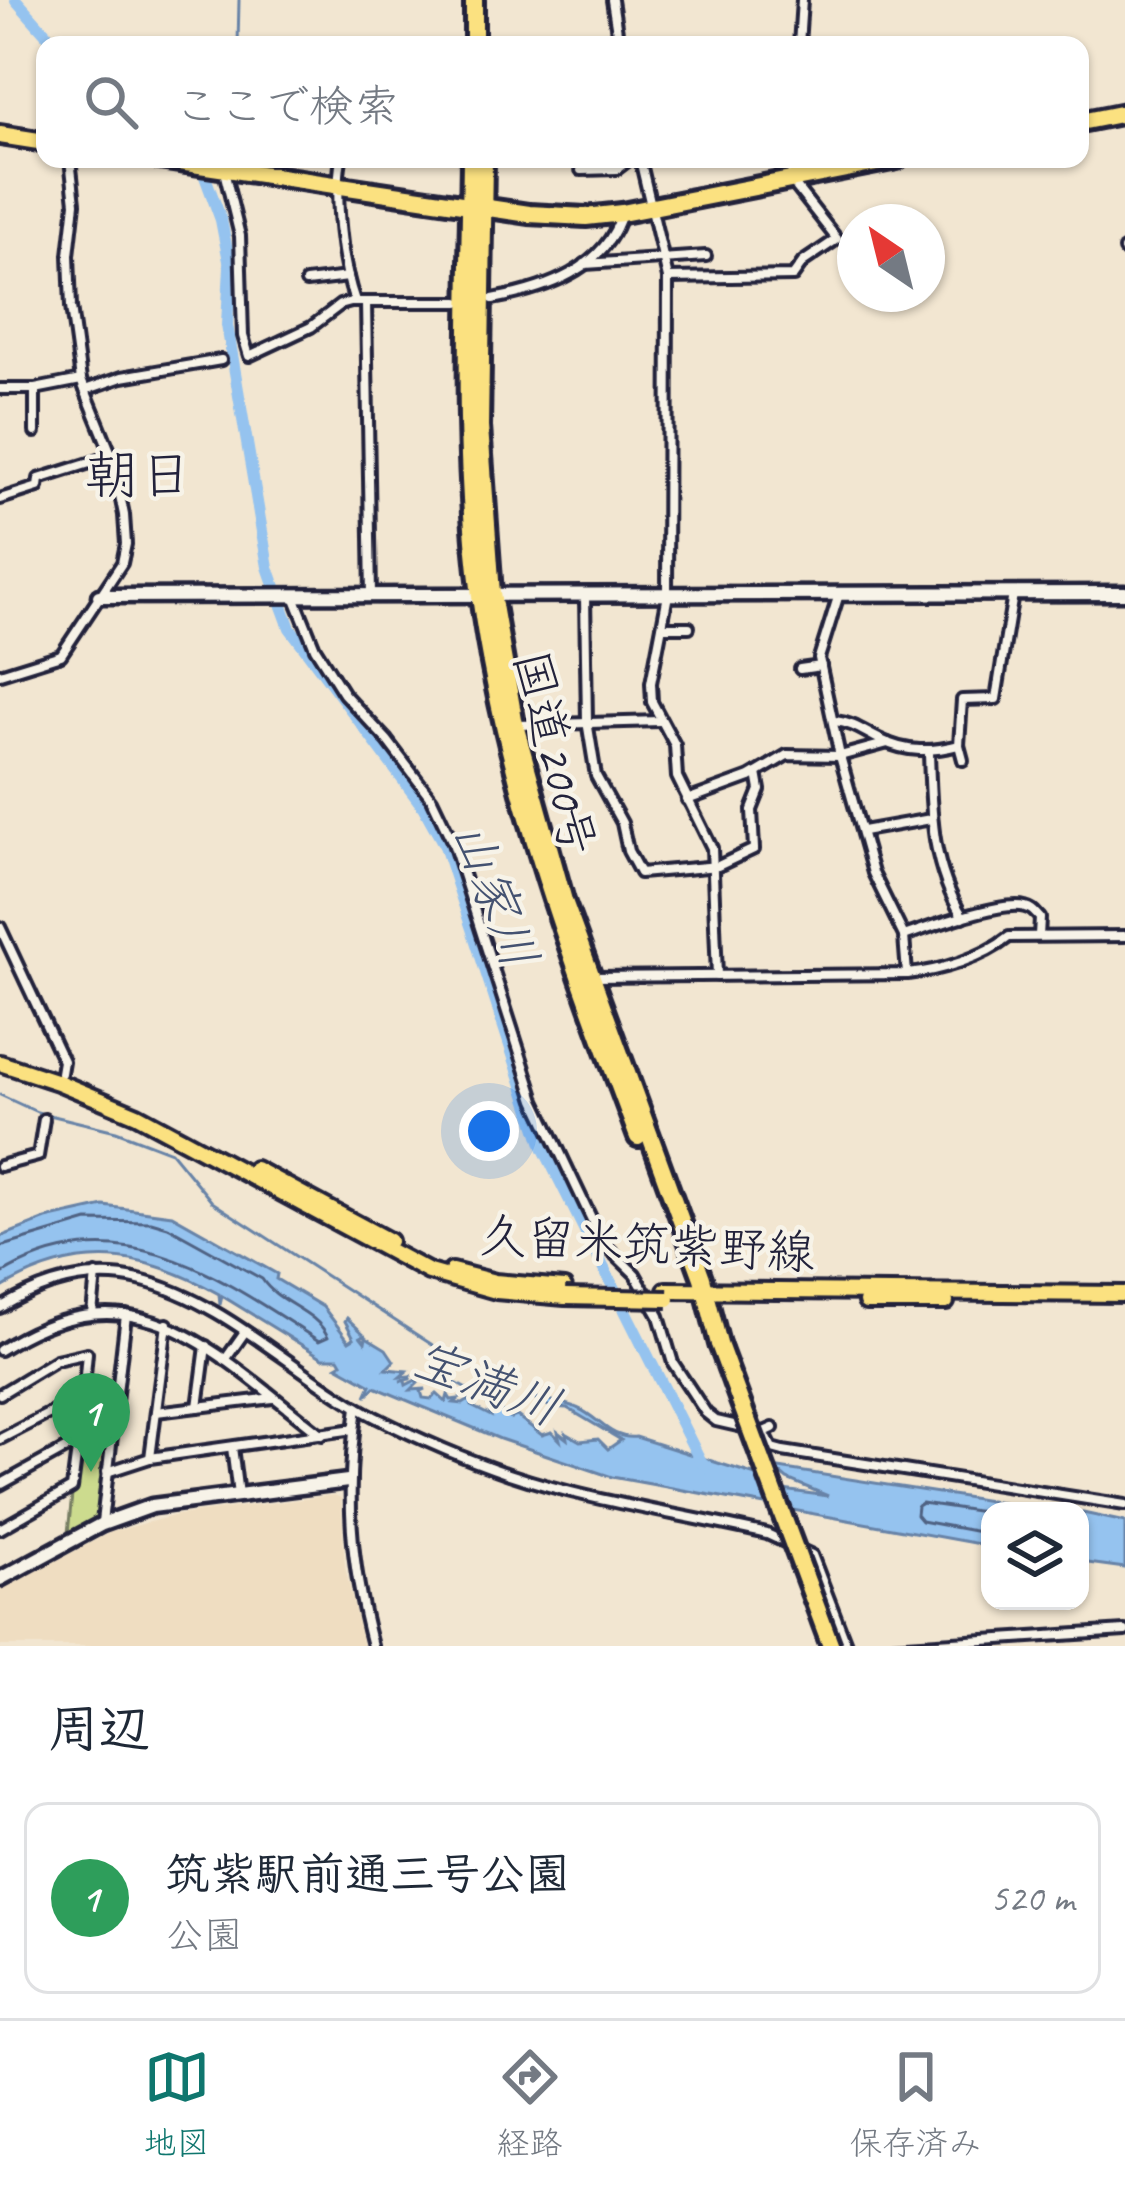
<!DOCTYPE html>
<html lang="ja">
<meta charset="utf-8">
<style>
:root{--surface:#fff;--page:#f6f6f7;--text:#1f2937;--muted:#747a83;--line:#e0e1e3;--accent:#0f766e}
body{margin:0;font-family:Caveat,"Klee One",sans-serif;background:var(--page);color:var(--text)}
.controls{position:absolute;right:36px;bottom:36px;display:grid;overflow:hidden;border-radius:24px;box-shadow:0 3px 9px #0004}
.controls button{width:108px;height:108px;display:grid;place-items:center;padding:0;border:0;border-bottom:3px solid var(--line);background:var(--surface);color:var(--text);font:60px sans-serif}
.compass{position:absolute;left:837px;top:204px;width:108px;height:108px;border-radius:50%;background:var(--surface);box-shadow:0 3px 9px #0004;rotate:325deg}
.you{position:absolute;left:489px;top:1131px;width:42px;height:42px;margin:-30px;border:9px solid #fff;border-radius:50%;background:#1a73e8;box-shadow:0 0 0 18px #1a73e833}
.badge{display:grid;place-items:center;width:78px;height:78px;border-radius:50%;background:var(--accent);color:#fff;font-size:39px;font-weight:700}
.pin{position:absolute;translate:-50% -99px;filter:drop-shadow(0 3px 6px #0008)}
.pin::after{content:'';position:absolute;top:63px;width:42px;height:36px;background:inherit;clip-path:polygon(0 0,100% 0,50% 100%)}
.list{margin:0;padding:0;list-style:none}
h2{display:flex;justify-content:space-between;align-items:center;height:156px;margin:0;padding:0 48px;font-size:51px}
h2 small{font-size:39px;font-weight:400;color:var(--muted)}
.list li{display:grid;grid-template-columns:78px 1fr auto;gap:36px;align-items:center;box-sizing:border-box;height:192px;margin:0 24px 24px;padding:0 24px;border:3px solid var(--line);border-radius:24px}
.list b{display:block;font-size:45px;white-space:nowrap}
.list p{margin:0;font-size:39px;white-space:nowrap;color:var(--muted)}
.list em{font-size:39px;font-style:normal;color:var(--muted)}
.icon{flex:none;width:66px;height:66px;fill:none;stroke:currentColor;stroke-width:2;stroke-linecap:round;stroke-linejoin:round}
.map{position:relative;flex:none;width:1125px;height:1646px;overflow:hidden}
.search{position:absolute;background:var(--surface);box-shadow:0 3px 9px #0004;left:36px;right:36px;top:36px;height:132px;display:flex;align-items:center;gap:30px;box-sizing:border-box;padding:0 42px;border-radius:24px;color:var(--muted);font-size:45px}
.sheet{height:372px;background:var(--surface)}
nav{display:flex;justify-content:space-around;align-items:center;box-sizing:border-box;height:168px;border-top:3px solid var(--line);background:var(--surface);font-size:33px;color:var(--muted)}
nav a{display:grid;justify-items:center;gap:6px}
nav .on{color:var(--accent)}
.map>svg:first-child{display:block}
.built{fill:#efddc1}
.green{fill:#ccdb8e;stroke:#777e64;stroke-width:3}
.water{fill:#95c3ef;stroke:#6783a7;stroke-width:3}
.lines{fill:none;stroke-linecap:round;stroke-linejoin:round}
.shore{stroke:#506283;stroke-width:3}
.stream{stroke:#6783a7;stroke-width:3}
.river{stroke:#95c3ef;stroke-width:12}
.street-casing{stroke:#22223b;stroke-width:16}
.secondary-casing{stroke:#22223b;stroke-width:21}
.primary-casing{stroke:#22223b;stroke-width:22}
.highway-casing{stroke:#22223b;stroke-width:26}
.street{stroke:#f7f3e8;stroke-width:8}
.secondary{stroke:#f7f3e8;stroke-width:12}
.primary{stroke:#fbe180;stroke-width:14}
.highway{stroke:#fbe180;stroke-width:16}
.primary-bridge-casing{stroke:#22223b;stroke-width:22;stroke-linecap:butt}
.highway-bridge-casing{stroke:#22223b;stroke-width:26;stroke-linecap:butt}
.primary-bridge{stroke:#fbe180;stroke-width:14}
.highway-bridge{stroke:#fbe180;stroke-width:16}
.labels{text-anchor:middle;dominant-baseline:central;stroke-width:9;stroke-linejoin:round;paint-order:stroke}
.street-label{font-size:48px;fill:#22223b;stroke:#f7f3e8}
.water-label{font-size:51px;font-style:italic;fill:#445271;stroke:#f7f3e8}
.quarter-label{font-size:54px;fill:#22223b;stroke:#f7f3e8}
</style>
<div class="map">
<svg width="1125" height="1646" viewBox="0 0 1125 1646">
<rect width="100%" height="100%" fill="#f2e6d1"/>
<filter id="ink" filterUnits="userSpaceOnUse"><feTurbulence type="fractalNoise" baseFrequency=".00833" numOctaves="2"/><feDisplacementMap in="SourceGraphic" scale="24" xChannelSelector="R" yChannelSelector="G"/><feConvolveMatrix kernelMatrix="1 2 1 2 8 2 1 2 1" color-interpolation-filters="sRGB"/></filter>
<g filter="url(#ink)">
<path class="built" d="M 334,1495 L 341,1498 L 345,1567 L 363,1646 L 0,1646 L 0,1590 L 111,1532 L 177,1515 Z"/>
<path class="green" d="M 79,1428 L 112,1429 L 102,1516 L 68,1533 Z"/>
<g class="water">
<path d="M 104,1206 L 172,1215 L 277,1274 L 276,1279 L 323,1307 L 349,1341 L 354,1338 L 345,1321 L 347,1318 L 365,1335 L 361,1337 L 365,1342 L 366,1337 L 386,1349 L 394,1361 L 386,1369 L 407,1371 L 400,1377 L 411,1376 L 410,1379 L 400,1381 L 405,1381 L 406,1385 L 416,1380 L 418,1383 L 411,1390 L 426,1389 L 421,1391 L 423,1398 L 431,1399 L 437,1394 L 446,1402 L 448,1395 L 451,1400 L 459,1399 L 454,1403 L 463,1404 L 472,1398 L 471,1406 L 491,1416 L 486,1397 L 506,1415 L 512,1413 L 511,1418 L 517,1416 L 542,1435 L 552,1432 L 560,1440 L 558,1432 L 567,1439 L 566,1433 L 580,1441 L 598,1439 L 608,1449 L 621,1440 L 567,1408 L 551,1407 L 529,1397 C 543,1399 564,1402 577,1408 C 599,1417 610,1440 636,1437 L 759,1476 L 783,1490 L 828,1496 L 787,1479 L 773,1467 L 1054,1511 L 990,1511 L 990,1546 L 612,1477 L 500,1439 L 375,1387 L 366,1396 L 371,1385 L 337,1366 L 342,1363 L 339,1358 L 323,1358 L 222,1296 L 220,1305 L 219,1294 C 143,1251 78,1242 0,1289 L 0,1237 L 46,1219 Z"/>
<path d="M 1083,1513 L 1125,1522 L 1125,1568 L 1080,1562 Z"/>
</g>
<g class="lines">
<g class="shore">
<path d="M 0,1247 L 88,1221 L 151,1222 L 168,1227 L 262,1279 C 278,1304 315,1309 328,1337 L 319,1341 C 220,1277 119,1203 0,1275"/>
<path d="M 990,1513 L 922,1503 L 917,1506 L 916,1515 L 921,1521 L 990,1534"/>
</g>
<g class="stream">
<path d="M 238,45 L 239,0"/>
<path d="M 0,1095 L 37,1112 L 116,1131 L 171,1152 L 212,1202 L 434,1346 L 450,1380 L 487,1400"/>
</g>
<g class="river">
<path d="M 16,0 L 56,45"/>
<path d="M 200,163 L 221,220 L 230,266 L 227,325 L 268,567 L 280,601 L 290,628 L 424,808 L 445,846 L 543,1147 L 701,1462 L 710,1469"/>
</g>
<defs>
<g id="street">
<path d="M 612,0 L 619,45"/>
<path d="M 799,45 L 802,0"/>
<path d="M 341,159 C 334,198 342,265 355,301"/>
<path d="M 640,159 L 668,278 L 667,600 L 651,683 L 652,702 L 675,745 L 677,777 L 712,848 L 717,976"/>
<path d="M 771,159 L 791,163"/>
<path d="M 581,170 L 617,169 L 630,159"/>
<path d="M 224,171 L 240,236 L 243,336 L 249,356 L 311,327 L 340,305 L 351,302 L 458,302"/>
<path d="M 1124,250 L 1125,250"/>
<path d="M 585,264 L 706,256"/>
<path d="M 668,278 L 793,276 L 803,262 L 837,239 L 797,188 L 792,179 L 791,159"/>
<path d="M 306,282 L 348,277"/>
<path d="M 493,299 C 545,289 605,270 622,213"/>
<path d="M 366,303 L 371,595"/>
<path d="M 0,389 L 35,389 L 81,380"/>
<path d="M 35,389 L 35,432"/>
<path d="M 85,390 L 122,377 L 221,360"/>
<path d="M 0,499 L 38,487 L 39,479 L 112,456"/>
<path d="M 839,594 L 819,658 L 840,756 L 873,873 L 904,936 L 907,974"/>
<path d="M 294,596 L 315,648 L 344,694 L 387,740 L 432,799 L 453,843 L 535,1100 L 603,1243 L 635,1274 L 659,1316 L 673,1363 L 706,1413 L 716,1421 L 764,1432 L 773,1428"/>
<path d="M 585,596 L 587,721 L 596,776 L 622,823 L 628,851 L 640,873 L 718,866 L 754,849 L 752,810 L 760,790 L 757,773"/>
<path d="M 662,627 L 689,627"/>
<path d="M 800,669 L 821,666"/>
<path d="M 0,674 L 61,655 L 122,563 L 126,544 L 124,515 L 112,456 L 81,380 L 71,307 L 69,255 L 75,203 L 70,159"/>
<path d="M 835,721 C 854,723 864,732 881,740 C 907,753 932,752 959,745 L 962,700 L 996,699 L 1013,594"/>
<path d="M 518,725 L 660,721"/>
<path d="M 959,745 L 963,760"/>
<path d="M 929,753 C 931,811 931,866 963,917"/>
<path d="M 687,800 L 750,777 L 787,755 L 840,756 L 888,743"/>
<path d="M 863,831 L 931,819"/>
<path d="M 0,927 L 63,1061 L 61,1073"/>
<path d="M 904,936 C 927,928 1004,900 1025,907 C 1033,909 1034,912 1040,918 L 1039,936"/>
<path d="M 593,977 L 907,974 C 940,971 983,958 1009,937 L 1125,936"/>
<path d="M 0,1166 L 38,1156 L 44,1119"/>
<path d="M 0,1308 C 42,1283 90,1268 139,1280 C 227,1301 296,1376 375,1417 C 417,1438 465,1459 509,1474 C 592,1502 682,1514 767,1534 L 812,1555 L 847,1646"/>
<path d="M 92,1314 L 96,1275"/>
<path d="M 0,1350 C 138,1262 215,1353 322,1435"/>
<path d="M 225,1360 L 244,1333"/>
<path d="M 0,1394 L 56,1360 L 87,1353 L 83,1396 L 0,1439"/>
<path d="M 198,1407 L 206,1346"/>
<path d="M 357,1407 C 345,1494 350,1561 372,1646"/>
<path d="M 156,1412 L 273,1398"/>
<path d="M 764,1432 L 772,1448 L 783,1451 L 1125,1505"/>
<path d="M 232,1447 L 238,1495"/>
<path d="M 150,1458 L 167,1324"/>
<path d="M 107,1472 L 150,1458 L 354,1429"/>
<path d="M 0,1485 L 76,1443"/>
<path d="M 102,1522 L 126,1315"/>
<path d="M 0,1529 L 72,1488 L 78,1442"/>
<path d="M 891,1646 L 1125,1631"/>
</g>
<g id="secondary">
<path d="M 99,596 L 1125,593"/>
<path d="M 0,1579 L 102,1524 L 152,1506 L 348,1481"/>
</g>
<g id="primary">
<path d="M 0,1063 L 58,1082 L 137,1115 L 429,1272 L 496,1291 L 565,1297"/>
<path d="M 255,1169 L 389,1241"/>
<path d="M 452,1271 L 495,1282 L 564,1288"/>
<path d="M 666,1290 L 1125,1294"/>
<path d="M 866,1302 L 946,1302"/>
</g>
<g id="highway">
<path d="M 474,45 L 474,0"/>
<path d="M 1080,122 L 1125,113"/>
<path d="M 0,135 L 45,142"/>
<path d="M 159,159 L 529,214 L 586,217 L 622,213 L 897,159"/>
<path d="M 471,159 C 469,305 461,451 480,596 C 506,785 572,960 638,1137"/>
<path d="M 484,159 L 480,427 L 492,594 L 515,725 L 564,901 L 702,1278 L 719,1344"/>
</g>
</defs>
<use href="#street" class="street-casing"/>
<use href="#secondary" class="secondary-casing"/>
<use href="#primary" class="primary-casing"/>
<use href="#highway" class="highway-casing"/>
<use href="#street" class="street"/>
<use href="#secondary" class="secondary"/>
<use href="#primary" class="primary"/>
<use href="#highway" class="highway"/>
<defs>
<path id="primary-bridge" d="M 565,1297 L 668,1299"/>
<path id="highway-bridge" d="M 719,1344 L 831,1646"/>
</defs>
<use href="#primary-bridge" class="primary-bridge-casing"/>
<use href="#highway-bridge" class="highway-bridge-casing"/>
<use href="#primary-bridge" class="primary-bridge"/>
<use href="#highway-bridge" class="highway-bridge"/>
</g>
</g>
<g class="labels">
<g class="street-label">
<text transform="translate(555 753) rotate(76)">国道200号</text>
<text transform="translate(647 1244) rotate(3)">久留米筑紫野線</text>
</g>
<g class="water-label">
<text transform="translate(495 894) rotate(69)">山家川</text>
<text transform="translate(487 1383) rotate(21)">宝満川</text>
</g>
<g class="quarter-label">
<text x="139" y="475">朝日</text>
</g>
</g>
</svg>
<div class="controls">
<button><svg class="icon" aria-label="layers" viewBox="0 0 24 24"><path d="M12 4l9 5-9 5-9-5zM3 14l9 5 9-5"/></svg></button>
</div>
<svg class="compass" viewBox="-18 -18 36 36"><path d="M0-13l5 13h-10z" fill="#e53935"/><path d="M0 13l5-13h-10z" fill="#747a83"/></svg>
<div class="you"></div>
<div class="pin badge" style="left:91px;top:1472px;background:#2e9e5b">1</div>
<div class="search"><svg class="icon" aria-label="search" viewBox="0 0 24 24"><circle cx="10" cy="10" r="6"/><path d="M15 15l6 6"/></svg>ここで検索</div>
</div>
<section class="sheet">
<h2>周辺<small></small></h2>
<ul class="list">
<li><span class="badge" style="background:#2e9e5b">1</span><div><b>筑紫駅前通三号公園</b><p>公園</p></div><em>520 m</em></li>
</ul>
</section>
<nav>
<a class="on"><svg class="icon" aria-label="map" viewBox="0 0 24 24"><path d="M3 6l6-2 6 2 6-2v14l-6 2-6-2-6 2zM9 4v14M15 6v14"/></svg>地図</a>
<a><svg class="icon" aria-label="directions" viewBox="0 0 24 24"><path d="M12 3l9 9-9 9-9-9zM9 14v-3h6M13 9l2 2-2 2"/></svg>経路</a>
<a><svg class="icon" aria-label="saved" viewBox="0 0 24 24"><path d="M7 4h10v16l-5-4-5 4z"/></svg>保存済み</a>
</nav>
